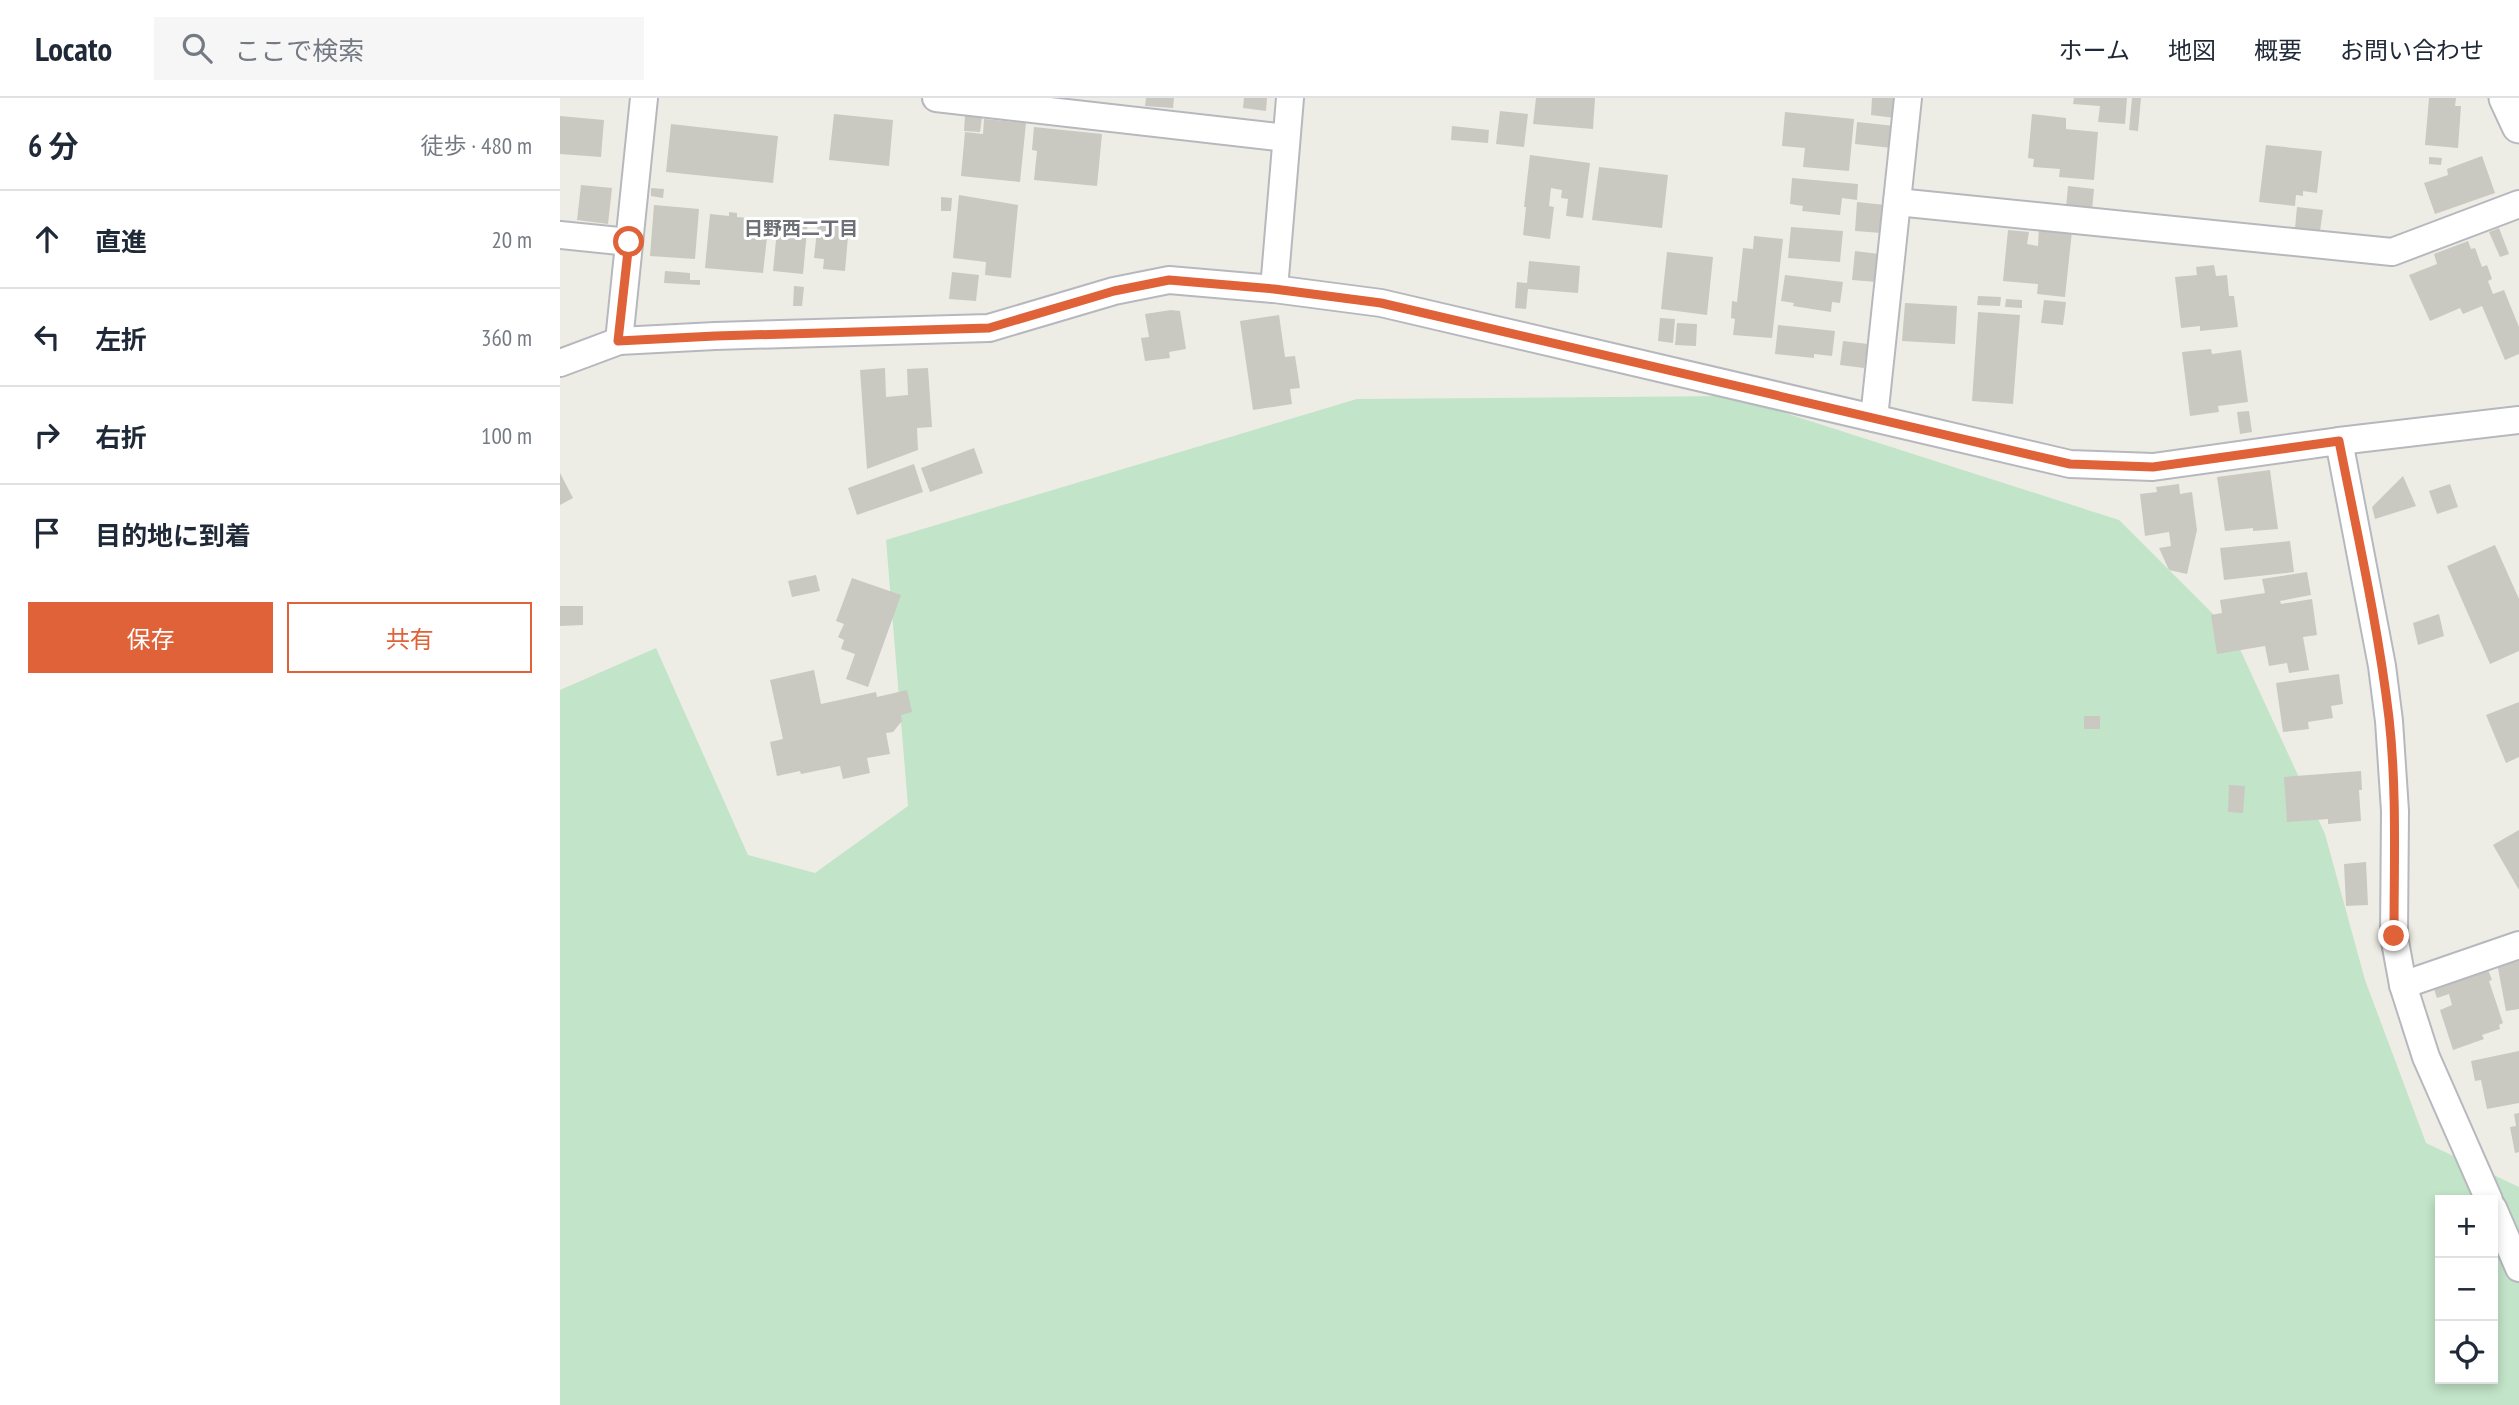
<!DOCTYPE html>
<html lang="ja">
<meta charset="utf-8">
<style>
:root{--surface:#fff;--page:#f6f6f7;--text:#1f2937;--muted:#747a83;--line:#e0e1e3;--accent:#df6239}
body{margin:0;font-family:"PT Sans Narrow","Noto Sans JP",sans-serif;background:var(--page);color:var(--text)}
.controls{position:absolute;right:21px;bottom:21px;display:grid;overflow:hidden;border-radius:0px;box-shadow:0 4px 10px #0003}
.controls button{width:63px;height:63px;display:grid;place-items:center;padding:0;border:0;border-bottom:2px solid var(--line);background:var(--surface);color:var(--text);font:35px sans-serif}
.stop{position:absolute;width:21px;height:21px;margin:-16px;border:5px solid #df6239;border-radius:50%;background:#fff}
.stop.end{background:#df6239;border-color:#fff;box-shadow:0 2px 7px #0008}
.list{margin:0;padding:0;list-style:none}
h2{display:flex;justify-content:space-between;align-items:center;height:91px;margin:0;padding:0 28px;font-size:30px}
h2 small{font-size:23px;font-weight:400;color:var(--muted)}
.list li{display:grid;grid-template-columns:46px 1fr auto;gap:21px;align-items:center;box-sizing:border-box;height:98px;padding:0 28px;border-top:2px solid var(--line)}
.list b{display:block;font-size:26px;white-space:nowrap}
.list em{font-size:23px;font-style:normal;color:var(--muted)}
.actions{display:flex;gap:14px;padding:21px 28px}
.actions a{flex:1;padding:16px 0;border:2px solid var(--accent);border-radius:0px;text-align:center;font-size:24px;color:var(--accent)}
.actions .main{background:var(--accent);color:#fff}
.icon{flex:none;width:38px;height:38px;fill:none;stroke:currentColor;stroke-width:2;stroke-linecap:round;stroke-linejoin:round}
.map{position:relative;flex:none;width:1959px;height:1307px;overflow:hidden}
header{display:flex;align-items:center;gap:42px;box-sizing:border-box;height:98px;padding:0 35px;background:var(--surface);border-bottom:2px solid var(--line)}
header strong{font-size:33px}
nav{display:flex;gap:38px;margin-inline-start:auto;font-size:24px}
.search{width:490px;height:63px;background:var(--page);display:flex;align-items:center;gap:18px;box-sizing:border-box;padding:0 24px;border-radius:0px;color:var(--muted);font-size:26px}
main{display:flex}
aside{flex:1;background:var(--surface)}
.map>svg:first-child{display:block}
.green{fill:#c2e4c8;fill-rule:evenodd}
.building{fill:#c9c8c1}
.lines{fill:none;stroke-linecap:round;stroke-linejoin:round}
.minor-casing{stroke:#b7b8be;stroke-width:30}
.tertiary-casing{stroke:#b7b8be;stroke-width:37}
.minor{stroke:#fff;stroke-width:26}
.tertiary{stroke:#fff;stroke-width:33}
.route{stroke:#df6239;stroke-width:9}
.labels{text-anchor:middle;dominant-baseline:central;stroke-width:6;stroke-linejoin:round;paint-order:stroke}
.neighbourhood-label{font-size:19px;font-weight:bold;fill:#6d7076;stroke:#fff}
</style>
<header>
<strong>Locato</strong>
<div class="search"><svg class="icon" aria-label="search" viewBox="0 0 24 24"><circle cx="10" cy="10" r="6"/><path d="M15 15l6 6"/></svg>ここで検索</div>
<nav><a>ホーム</a><a>地図</a><a>概要</a><a>お問い合わせ</a></nav>
</header>
<main>
<aside>
<h2>6 分<small>徒歩 · 480 m</small></h2>
<ul class="list">
<li><svg class="icon" aria-label="ahead" viewBox="0 0 24 24"><path d="M12 20V5M6 11l6-6 6 6"/></svg><div><b>直進</b></div><em>20 m</em></li>
<li><svg class="icon" aria-label="left" viewBox="0 0 24 24"><path d="M17 20v-9H6M10 6l-5 5 5 5"/></svg><div><b>左折</b></div><em>360 m</em></li>
<li><svg class="icon" aria-label="right" viewBox="0 0 24 24"><path d="M7 20v-9h11M14 6l5 5-5 5"/></svg><div><b>右折</b></div><em>100 m</em></li>
<li><svg class="icon" aria-label="arrive" viewBox="0 0 24 24"><path d="M6 21V4h12l-3 4 3 4H6"/></svg><div><b>目的地に到着</b></div></li>
</ul>
<div class="actions"><a class="main">保存</a><a>共有</a></div>
</aside>
<div class="map">
<svg width="1959" height="1307" viewBox="0 0 1959 1307">
<rect width="100%" height="100%" fill="#eeede5"/>
<path class="green" d="M 1172,298 L 1559,422 L 1673,536 L 1765,736 L 1805,882 L 1866,1045 L 1959,1089 L 1959,1307 L 0,1307 L 0,592 L 96,550 L 188,757 L 255,775 L 348,708 L 326,442 L 797,301 ZM 1880,1102 L 1933,1102 L 1933,1281 L 1880,1281 Z"/>
<g class="building">
<path d="M 586,0 L 614,0 L 613,10 L 585,8 Z"/>
<path d="M 684,0 L 707,0 L 706,13 L 683,10 Z"/>
<path d="M 976,0 L 1035,0 L 1033,31 L 973,26 Z"/>
<path d="M 1312,0 L 1337,0 L 1335,20 L 1311,17 Z"/>
<path d="M 1514,0 L 1567,0 L 1565,26 L 1538,24 L 1540,8 L 1513,6 Z"/>
<path d="M 1572,0 L 1581,0 L 1578,33 L 1569,32 Z"/>
<path d="M 1869,0 L 1896,0 L 1895,8 L 1901,8 L 1898,50 L 1865,47 Z"/>
<path d="M 940,13 L 968,16 L 964,49 L 936,46 Z"/>
<path d="M 1225,14 L 1294,21 L 1289,73 L 1243,69 L 1245,50 L 1222,48 Z"/>
<path d="M 274,16 L 333,22 L 329,68 L 269,62 Z"/>
<path d="M 1472,16 L 1506,20 L 1506,31 L 1538,34 L 1534,82 L 1499,79 L 1500,71 L 1473,69 L 1474,61 L 1468,60 Z"/>
<path d="M 405,17 L 422,19 L 420,34 L 404,33 Z"/>
<path d="M 0,18 L 44,22 L 41,59 L 0,56 Z"/>
<path d="M 424,21 L 466,25 L 460,84 L 401,78 L 405,34 L 423,36 Z"/>
<path d="M 1297,24 L 1335,28 L 1332,50 L 1295,46 Z"/>
<path d="M 111,26 L 218,38 L 213,85 L 106,74 Z"/>
<path d="M 892,28 L 929,32 L 928,45 L 891,42 Z"/>
<path d="M 474,29 L 542,36 L 537,88 L 474,82 L 477,53 L 472,52 Z"/>
<path d="M 1706,47 L 1762,53 L 1757,95 L 1743,93 L 1743,98 L 1736,97 L 1735,108 L 1699,104 Z"/>
<path d="M 970,57 L 1030,65 L 1023,120 L 1006,118 L 1008,101 L 1001,100 L 1002,92 L 991,90 L 989,108 L 994,109 L 990,141 L 963,137 L 966,109 L 964,109 Z"/>
<path d="M 1922,58 L 1935,95 L 1875,116 L 1864,85 L 1888,77 L 1887,71 Z"/>
<path d="M 1869,59 L 1882,60 L 1881,67 L 1869,66 Z"/>
<path d="M 1039,69 L 1108,77 L 1102,130 L 1032,122 Z"/>
<path d="M 1232,80 L 1298,86 L 1297,102 L 1282,100 L 1280,117 L 1242,113 L 1243,108 L 1230,106 Z"/>
<path d="M 21,87 L 52,90 L 48,126 L 17,122 Z"/>
<path d="M 1508,88 L 1534,91 L 1532,112 L 1506,110 Z"/>
<path d="M 91,90 L 104,91 L 103,100 L 91,98 Z"/>
<path d="M 399,97 L 458,107 L 451,180 L 425,177 L 426,164 L 393,160 Z"/>
<path d="M 381,99 L 392,100 L 391,113 L 381,113 Z"/>
<path d="M 1297,104 L 1325,107 L 1322,135 L 1295,133 Z"/>
<path d="M 94,107 L 139,111 L 135,161 L 90,158 Z"/>
<path d="M 1737,109 L 1763,112 L 1760,133 L 1735,130 Z"/>
<path d="M 169,114 L 177,115 L 177,119 L 209,122 L 203,175 L 145,170 L 150,116 L 169,118 Z"/>
<path d="M 225,120 L 248,122 L 243,176 L 213,173 L 218,122 L 224,124 Z"/>
<path d="M 258,124 L 289,127 L 285,173 L 263,171 L 264,161 L 254,160 Z"/>
<path d="M 1231,129 L 1283,133 L 1280,164 L 1228,160 Z"/>
<path d="M 1479,129 L 1512,133 L 1505,199 L 1477,196 L 1478,186 L 1443,183 L 1448,132 L 1469,134 L 1467,146 L 1478,148 Z"/>
<path d="M 1939,130 L 1949,156 L 1940,159 L 1929,134 Z"/>
<path d="M 1194,138 L 1223,141 L 1212,240 L 1173,237 L 1175,221 L 1171,220 L 1172,203 L 1177,204 L 1183,150 L 1193,151 Z"/>
<path d="M 1908,143 L 1911,151 L 1915,150 L 1922,169 L 1927,167 L 1932,181 L 1928,183 L 1933,196 L 1944,192 L 1959,229 L 1959,256 L 1945,262 L 1922,208 L 1903,216 L 1900,210 L 1870,223 L 1849,177 L 1877,166 L 1874,156 Z"/>
<path d="M 1295,153 L 1319,156 L 1317,184 L 1292,182 Z"/>
<path d="M 1107,154 L 1153,159 L 1147,217 L 1101,211 Z"/>
<path d="M 969,163 L 1020,168 L 1018,195 L 968,191 L 966,211 L 955,210 L 957,184 L 967,185 Z"/>
<path d="M 1654,167 L 1656,178 L 1667,177 L 1669,198 L 1674,198 L 1678,229 L 1640,233 L 1640,228 L 1621,230 L 1615,179 L 1637,177 L 1636,169 Z"/>
<path d="M 105,173 L 130,175 L 130,182 L 140,182 L 140,187 L 104,185 Z"/>
<path d="M 392,174 L 419,177 L 416,203 L 389,201 Z"/>
<path d="M 1225,177 L 1283,184 L 1280,205 L 1272,204 L 1271,214 L 1233,208 L 1234,205 L 1221,203 Z"/>
<path d="M 234,188 L 244,189 L 242,208 L 233,208 Z"/>
<path d="M 1418,198 L 1441,199 L 1440,208 L 1417,207 Z"/>
<path d="M 1446,201 L 1462,202 L 1462,210 L 1445,209 Z"/>
<path d="M 1484,202 L 1506,204 L 1503,227 L 1481,225 Z"/>
<path d="M 1345,205 L 1397,208 L 1395,246 L 1342,243 Z"/>
<path d="M 611,212 L 620,213 L 626,251 L 609,254 L 610,260 L 585,263 L 581,240 L 589,239 L 585,216 Z"/>
<path d="M 1418,214 L 1460,217 L 1453,306 L 1412,303 Z"/>
<path d="M 719,217 L 725,259 L 735,258 L 740,290 L 730,291 L 732,306 L 693,312 L 680,223 Z"/>
<path d="M 1100,220 L 1115,221 L 1113,245 L 1098,243 Z"/>
<path d="M 1117,225 L 1137,226 L 1136,248 L 1115,247 Z"/>
<path d="M 1218,227 L 1275,233 L 1272,258 L 1254,256 L 1254,260 L 1215,256 Z"/>
<path d="M 1283,243 L 1308,246 L 1304,270 L 1280,267 Z"/>
<path d="M 1651,251 L 1652,256 L 1681,252 L 1688,304 L 1658,308 L 1659,314 L 1630,318 L 1622,254 Z"/>
<path d="M 325,270 L 326,299 L 348,297 L 347,271 L 368,270 L 372,329 L 357,330 L 358,352 L 307,371 L 300,272 Z"/>
<path d="M 1689,313 L 1692,334 L 1680,336 L 1677,314 Z"/>
<path d="M 414,350 L 423,375 L 370,394 L 361,370 Z"/>
<path d="M 354,366 L 363,394 L 297,417 L 288,390 Z"/>
<path d="M 1710,372 L 1718,431 L 1693,433 L 1693,430 L 1665,433 L 1657,379 Z"/>
<path d="M 0,375 L 13,400 L 0,407 Z"/>
<path d="M 1843,378 L 1856,408 L 1815,421 L 1812,409 Z"/>
<path d="M 1619,386 L 1620,396 L 1632,394 L 1637,432 L 1627,476 L 1609,472 L 1599,450 L 1611,448 L 1609,434 L 1585,438 L 1580,396 L 1597,394 L 1596,389 Z"/>
<path d="M 1890,386 L 1898,409 L 1877,416 L 1869,393 Z"/>
<path d="M 1730,443 L 1734,474 L 1664,482 L 1660,450 Z"/>
<path d="M 1935,447 L 1959,501 L 1959,553 L 1930,566 L 1887,468 Z"/>
<path d="M 1747,474 L 1751,497 L 1720,503 L 1721,506 L 1752,501 L 1757,537 L 1743,539 L 1749,572 L 1729,575 L 1727,565 L 1709,568 L 1705,548 L 1657,556 L 1651,517 L 1662,515 L 1660,502 L 1705,495 L 1702,481 Z"/>
<path d="M 256,477 L 260,493 L 232,499 L 228,483 Z"/>
<path d="M 292,480 L 341,497 L 308,589 L 286,581 L 295,556 L 281,551 L 284,542 L 278,539 L 284,526 L 276,523 Z"/>
<path d="M 0,508 L 23,508 L 23,527 L 0,528 Z"/>
<path d="M 1879,516 L 1884,538 L 1858,547 L 1853,525 Z"/>
<path d="M 254,572 L 261,606 L 316,594 L 317,599 L 347,592 L 352,614 L 341,617 L 342,623 L 333,634 L 326,635 L 330,656 L 307,660 L 310,675 L 283,681 L 280,668 L 241,676 L 240,673 L 217,678 L 210,644 L 223,641 L 210,582 Z"/>
<path d="M 1779,576 L 1783,606 L 1771,608 L 1773,620 L 1748,624 L 1749,631 L 1723,634 L 1716,585 Z"/>
<path d="M 1959,604 L 1959,659 L 1946,665 L 1926,617 Z"/>
<rect x="1524" y="618" width="16" height="13"/>
<path d="M 1801,673 L 1802,692 L 1799,692 L 1801,723 L 1768,726 L 1768,721 L 1727,724 L 1724,679 Z"/>
<path d="M 1669,687 L 1685,688 L 1683,715 L 1668,714 Z"/>
<path d="M 1959,732 L 1959,792 L 1933,747 Z"/>
<path d="M 1806,764 L 1808,807 L 1786,808 L 1784,766 Z"/>
<path d="M 1959,861 L 1959,911 L 1946,913 L 1937,865 Z"/>
<path d="M 1927,869 L 1932,882 L 1929,883 L 1943,925 L 1939,927 L 1940,931 L 1922,937 L 1924,941 L 1893,952 L 1880,912 L 1892,907 L 1889,896 L 1877,900 L 1874,891 L 1885,888 L 1884,884 Z"/>
<path d="M 1959,953 L 1959,1005 L 1927,1011 L 1921,982 L 1915,983 L 1911,963 Z"/>
<path d="M 1959,1015 L 1959,1054 L 1955,1055 L 1950,1029 L 1956,1028 L 1954,1016 Z"/>
</g>
<g class="lines">
<defs>
<g id="minor">
<path d="M 376,0 L 726,40"/>
<path d="M 1337,104 L 1832,154 L 1959,106"/>
<path d="M 0,137 L 69,144"/>
<path d="M 714,191 L 730,0"/>
<path d="M 59,243 L 84,0"/>
<path d="M 0,265 L 59,243 L 155,238 L 429,230 L 554,193 L 609,182 L 714,191 L 821,205 L 1510,366 L 1593,369 L 1779,343 L 1959,322"/>
<path d="M 1314,320 L 1348,0"/>
<path d="M 1779,343 L 1822,568 L 1829,623 L 1835,713 L 1834,838 L 1843,887 L 1866,959 L 1929,1102"/>
<path d="M 1843,887 L 1959,847"/>
<path d="M 1933,1110 L 1959,1170"/>
</g>
<path id="tertiary" d="M 1946,0 L 1959,28"/>
</defs>
<use href="#minor" class="minor-casing"/>
<use href="#tertiary" class="tertiary-casing"/>
<use href="#minor" class="minor"/>
<use href="#tertiary" class="tertiary"/>
</g>
<g class="lines">
<path class="route" d="M 69,144 L 58,243 L 155,238 L 429,230 L 554,193 L 609,182 L 714,191 L 821,205 L 1510,366 L 1593,369 L 1779,343 C 1797,435 1818,527 1829,620 C 1837,692 1834,765 1834,838"/>
</g>
<g class="labels">
<g class="neighbourhood-label">
<text x="241" y="130">日野西二丁目</text>
</g>
</g>
</svg>
<div class="controls">
<button>+</button>
<button>−</button>
<button><svg class="icon" aria-label="locate" viewBox="0 0 24 24"><circle cx="12" cy="12" r="6"/><path d="M12 2v4M12 18v4M2 12h4M18 12h4"/></svg></button>
</div>
<div class="stop" style="left:69px;top:144px"></div>
<div class="stop end" style="left:1834px;top:838px"></div>
</div>
</main>
